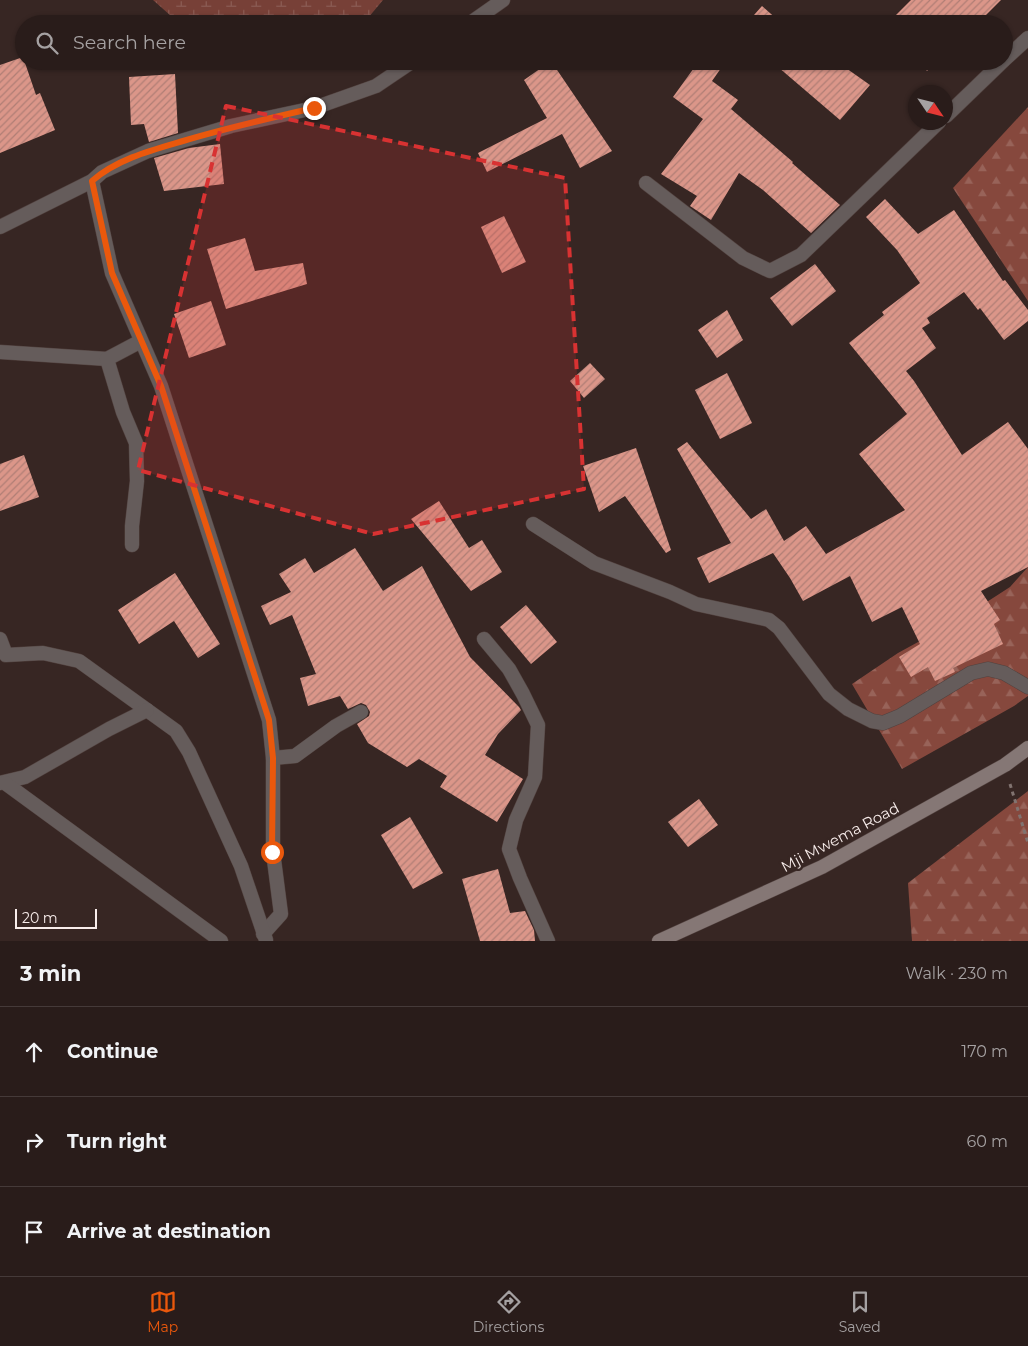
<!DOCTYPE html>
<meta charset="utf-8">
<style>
:root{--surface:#291c1a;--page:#352927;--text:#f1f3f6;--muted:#a5a1a2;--line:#453a39;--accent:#ea580c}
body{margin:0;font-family:Montserrat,sans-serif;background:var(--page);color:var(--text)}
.compass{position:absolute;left:908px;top:85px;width:45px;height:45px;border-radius:50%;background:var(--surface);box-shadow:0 1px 4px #0004;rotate:125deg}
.scale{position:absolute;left:15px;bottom:12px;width:82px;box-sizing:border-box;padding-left:5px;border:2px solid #f8edeb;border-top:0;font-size:14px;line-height:18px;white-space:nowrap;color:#f8edeb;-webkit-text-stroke:4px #372623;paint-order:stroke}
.stop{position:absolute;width:15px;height:15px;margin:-11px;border:4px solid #ea580c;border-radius:50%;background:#fff}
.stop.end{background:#ea580c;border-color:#fff;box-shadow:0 1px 5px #0008}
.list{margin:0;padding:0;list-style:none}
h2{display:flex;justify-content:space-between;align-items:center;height:65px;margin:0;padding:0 20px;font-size:21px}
h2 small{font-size:16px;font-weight:400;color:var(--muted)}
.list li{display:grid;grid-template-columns:32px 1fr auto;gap:15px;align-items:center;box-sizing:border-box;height:90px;padding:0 20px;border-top:1px solid var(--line)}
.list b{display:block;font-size:19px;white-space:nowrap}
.list em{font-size:16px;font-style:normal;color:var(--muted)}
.icon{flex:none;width:28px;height:28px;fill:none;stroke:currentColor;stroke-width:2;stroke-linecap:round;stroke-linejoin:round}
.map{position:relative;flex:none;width:1028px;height:941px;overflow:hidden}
.search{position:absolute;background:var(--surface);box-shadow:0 1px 4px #0004;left:15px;right:15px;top:15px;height:55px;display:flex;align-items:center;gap:12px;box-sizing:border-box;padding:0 18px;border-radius:28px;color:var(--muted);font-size:19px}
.sheet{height:335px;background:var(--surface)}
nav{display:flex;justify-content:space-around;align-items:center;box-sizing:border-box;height:70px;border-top:1px solid var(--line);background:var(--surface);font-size:14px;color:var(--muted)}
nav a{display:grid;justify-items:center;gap:2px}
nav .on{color:var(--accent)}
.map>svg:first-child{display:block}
.forest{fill:url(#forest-firs)}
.wetland{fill:url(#wetland-marsh)}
.building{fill:url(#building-hatch)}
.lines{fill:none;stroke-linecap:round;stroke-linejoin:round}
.minor-casing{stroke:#52423f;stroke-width:15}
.secondary-casing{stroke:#52423f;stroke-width:15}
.path{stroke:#817370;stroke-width:3;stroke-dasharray:4 4;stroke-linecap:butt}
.minor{stroke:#655c5b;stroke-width:14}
.secondary{stroke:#857775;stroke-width:14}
.route{stroke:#ea580c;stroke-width:6}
.marked{fill:#d83232;fill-opacity:0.2;stroke:#d83232;stroke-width:4;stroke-dasharray:10 6;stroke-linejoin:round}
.labels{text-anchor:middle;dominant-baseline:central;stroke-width:5;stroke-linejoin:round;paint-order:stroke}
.street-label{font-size:15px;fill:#f8edeb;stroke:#372623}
</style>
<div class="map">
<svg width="1028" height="941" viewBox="0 0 1028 941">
<defs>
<pattern id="forest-firs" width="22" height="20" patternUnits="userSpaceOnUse" patternTransform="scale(1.25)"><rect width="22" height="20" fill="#86483d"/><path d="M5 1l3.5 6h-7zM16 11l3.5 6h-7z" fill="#986359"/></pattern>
<pattern id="wetland-marsh" width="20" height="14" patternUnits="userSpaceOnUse" patternTransform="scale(1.25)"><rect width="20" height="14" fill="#774037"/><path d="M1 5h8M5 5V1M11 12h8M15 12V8" fill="none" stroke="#8b5c54"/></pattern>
<pattern id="building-hatch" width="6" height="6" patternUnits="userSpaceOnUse" patternTransform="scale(1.25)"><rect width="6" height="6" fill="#db9689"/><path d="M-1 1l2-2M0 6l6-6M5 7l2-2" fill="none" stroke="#b07e75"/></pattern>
</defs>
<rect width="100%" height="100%" fill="#372623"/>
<g class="forest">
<path d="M 1028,107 L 1028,301 L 953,188 Z"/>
<path d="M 1028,567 L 1028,696 L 1014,706 L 902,769 L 852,684 L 898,653 L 962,618 L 1010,587 Z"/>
<path d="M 1028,791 L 1028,941 L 912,941 L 908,883 Z"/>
</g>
<path class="wetland" d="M 153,0 L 383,0 L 363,24 L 180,24 Z"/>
<g class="building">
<path d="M 911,0 L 1001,0 L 977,24 L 887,24 Z"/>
<path d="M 762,6 L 779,21 L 783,24 L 746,24 Z"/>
<path d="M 615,17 L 620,24 L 604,24 Z"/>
<path d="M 23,57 L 36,95 L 40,93 L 55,130 L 0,153 L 0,65 Z"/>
<path d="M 551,61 L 612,151 L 580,168 L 562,134 L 487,172 L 478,153 L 547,118 L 524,80 Z"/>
<path d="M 600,61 L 617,61 L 606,69 Z"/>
<path d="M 699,61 L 726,61 L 712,81 L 738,100 L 731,109 L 793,162 L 792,163 L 840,205 L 811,233 L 763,190 L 739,173 L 711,220 L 690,206 L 697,196 L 661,174 L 703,119 L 673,97 Z"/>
<path d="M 771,61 L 836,61 L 870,85 L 840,120 Z"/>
<path d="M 918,61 L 938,61 L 927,71 Z"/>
<path d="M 175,74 L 178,133 L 149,142 L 144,124 L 131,125 L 129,77 Z"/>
<path d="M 220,144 L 224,184 L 164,191 L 154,158 L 189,148 Z"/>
<path d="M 885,199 L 918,234 L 954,210 L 1003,281 L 1005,280 L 1028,310 L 1028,321 L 1004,340 L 980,308 L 978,310 L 964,292 L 927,318 L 930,323 L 922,328 L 936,348 L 906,371 L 914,381 L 962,455 L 1008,422 L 1028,449 L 1028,567 L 981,591 L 1000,620 L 994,624 L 1003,644 L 953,668 L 955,672 L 935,681 L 928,667 L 911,677 L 899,657 L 920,644 L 902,607 L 872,622 L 850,576 L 803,601 L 790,578 L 773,553 L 709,583 L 697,558 L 731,543 L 677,449 L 687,442 L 751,519 L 766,509 L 784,541 L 806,526 L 826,554 L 905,510 L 859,454 L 907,414 L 849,343 L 884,315 L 882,312 L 920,283 L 897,250 L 866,217 Z"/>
<path d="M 504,216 L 526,262 L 502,273 L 481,227 Z"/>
<path d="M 245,238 L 255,271 L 303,263 L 307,284 L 226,309 L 207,249 Z"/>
<path d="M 815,264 L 836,291 L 792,326 L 770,298 Z"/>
<path d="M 211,301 L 226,345 L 189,358 L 174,314 Z"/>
<path d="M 727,310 L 743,340 L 717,358 L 698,330 Z"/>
<path d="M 590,363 L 605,379 L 584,398 L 570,381 Z"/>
<path d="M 727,373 L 752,423 L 720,439 L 695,390 Z"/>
<path d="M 636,448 L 671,550 L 666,553 L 625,496 L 599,512 L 583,466 Z"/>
<path d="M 24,455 L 39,497 L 0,511 L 0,464 Z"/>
<path d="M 439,501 L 469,548 L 482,540 L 502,572 L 471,591 L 411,519 Z"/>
<path d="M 355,548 L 383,591 L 422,566 L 470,657 L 519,707 L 521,710 L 498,734 L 485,755 L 523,779 L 497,822 L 440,787 L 447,776 L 419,759 L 407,767 L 368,743 L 357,724 L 369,716 L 370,712 L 366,705 L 361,703 L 348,709 L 340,696 L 308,706 L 300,678 L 316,674 L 292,615 L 270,625 L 261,606 L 291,592 L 279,574 L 305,558 L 314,573 Z"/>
<path d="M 175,573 L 220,644 L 198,658 L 174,621 L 139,644 L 118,610 Z"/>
<path d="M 526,605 L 557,642 L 531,664 L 500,627 Z"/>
<path d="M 699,799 L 718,825 L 688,847 L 668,822 Z"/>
<path d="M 410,817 L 443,873 L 413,889 L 381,835 Z"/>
<path d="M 498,869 L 510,913 L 525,911 L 534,930 L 535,941 L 480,941 L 462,879 Z"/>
</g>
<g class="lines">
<defs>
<g id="minor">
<path d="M 469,24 L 503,0"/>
<path d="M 1004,60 L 1028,38"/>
<path d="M 946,116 L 1003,61"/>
<path d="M 92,181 L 112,273 L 161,386 L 269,720 L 273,758 L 273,852 L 281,914 L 263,934"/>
<path d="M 646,183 L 743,258 L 770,271 L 801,255 L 939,122"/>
<path d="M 0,227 L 92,181 L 102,172 L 148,151 L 231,126 L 314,108 L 376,86 L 413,61"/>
<path d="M 0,352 L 107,359"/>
<path d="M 533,524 L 594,563 L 670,592 L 696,604 L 765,619 L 769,620 L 779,628 L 829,694 L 848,709 L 872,721 L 883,723 L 900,716 L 971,673 L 988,669 L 1004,673 L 1028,687"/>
<path d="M 132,545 L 132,526 L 137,481 L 136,443 L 123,412 L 107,359 L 141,341"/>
<path d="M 0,639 L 6,655 L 43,653 L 79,661 L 176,731 L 189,752 L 241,866 L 266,940"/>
<path d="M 484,639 L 509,669 L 523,694 L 538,725 L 535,777 L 516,820 L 509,849 L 520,878 L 548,941"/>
<path d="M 273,758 L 295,756 L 336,726 L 361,712"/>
<path d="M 0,783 L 25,777 L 109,729 L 147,710"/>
<path d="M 5,783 L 221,941"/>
</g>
<path id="secondary" d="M 659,941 L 822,867 L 1005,765 L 1028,748"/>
</defs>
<use href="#minor" class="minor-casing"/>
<use href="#secondary" class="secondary-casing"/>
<path class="path" d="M 1010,784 L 1028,843"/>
<use href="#minor" class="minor"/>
<use href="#secondary" class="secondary"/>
</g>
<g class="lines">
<path class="route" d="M 272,852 L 273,758 L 269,720 L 161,386 L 112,273 L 92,181 C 117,159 152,150 183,141 C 226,128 270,118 314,108"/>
</g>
<path class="marked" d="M 226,106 L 565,178 L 584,489 L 373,534 L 138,470 Z"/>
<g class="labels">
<g class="street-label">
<text transform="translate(840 837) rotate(-28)">Mji Mwema Road</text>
</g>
</g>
</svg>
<svg class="compass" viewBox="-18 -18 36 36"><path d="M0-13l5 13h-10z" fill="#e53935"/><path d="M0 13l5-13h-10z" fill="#a5a1a2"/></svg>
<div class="scale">20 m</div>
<div class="stop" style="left:272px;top:852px"></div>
<div class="stop end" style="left:314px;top:108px"></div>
<div class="search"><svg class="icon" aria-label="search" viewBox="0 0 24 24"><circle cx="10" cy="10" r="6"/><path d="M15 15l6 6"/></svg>Search here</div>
</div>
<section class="sheet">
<h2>3 min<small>Walk · 230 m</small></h2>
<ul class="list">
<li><svg class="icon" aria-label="ahead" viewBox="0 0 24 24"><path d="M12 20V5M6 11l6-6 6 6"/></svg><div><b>Continue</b></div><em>170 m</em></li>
<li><svg class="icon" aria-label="right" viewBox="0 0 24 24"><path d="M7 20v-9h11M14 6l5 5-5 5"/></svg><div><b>Turn right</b></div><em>60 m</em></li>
<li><svg class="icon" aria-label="arrive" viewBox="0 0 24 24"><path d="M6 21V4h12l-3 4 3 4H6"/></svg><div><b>Arrive at destination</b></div></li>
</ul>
</section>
<nav>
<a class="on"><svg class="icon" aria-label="map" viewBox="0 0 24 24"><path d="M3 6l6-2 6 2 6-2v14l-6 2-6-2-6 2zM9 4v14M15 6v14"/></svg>Map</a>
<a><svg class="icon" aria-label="directions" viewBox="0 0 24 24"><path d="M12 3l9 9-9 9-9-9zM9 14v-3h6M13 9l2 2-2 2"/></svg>Directions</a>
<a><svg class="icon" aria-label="saved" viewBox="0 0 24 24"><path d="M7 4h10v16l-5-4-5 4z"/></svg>Saved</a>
</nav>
